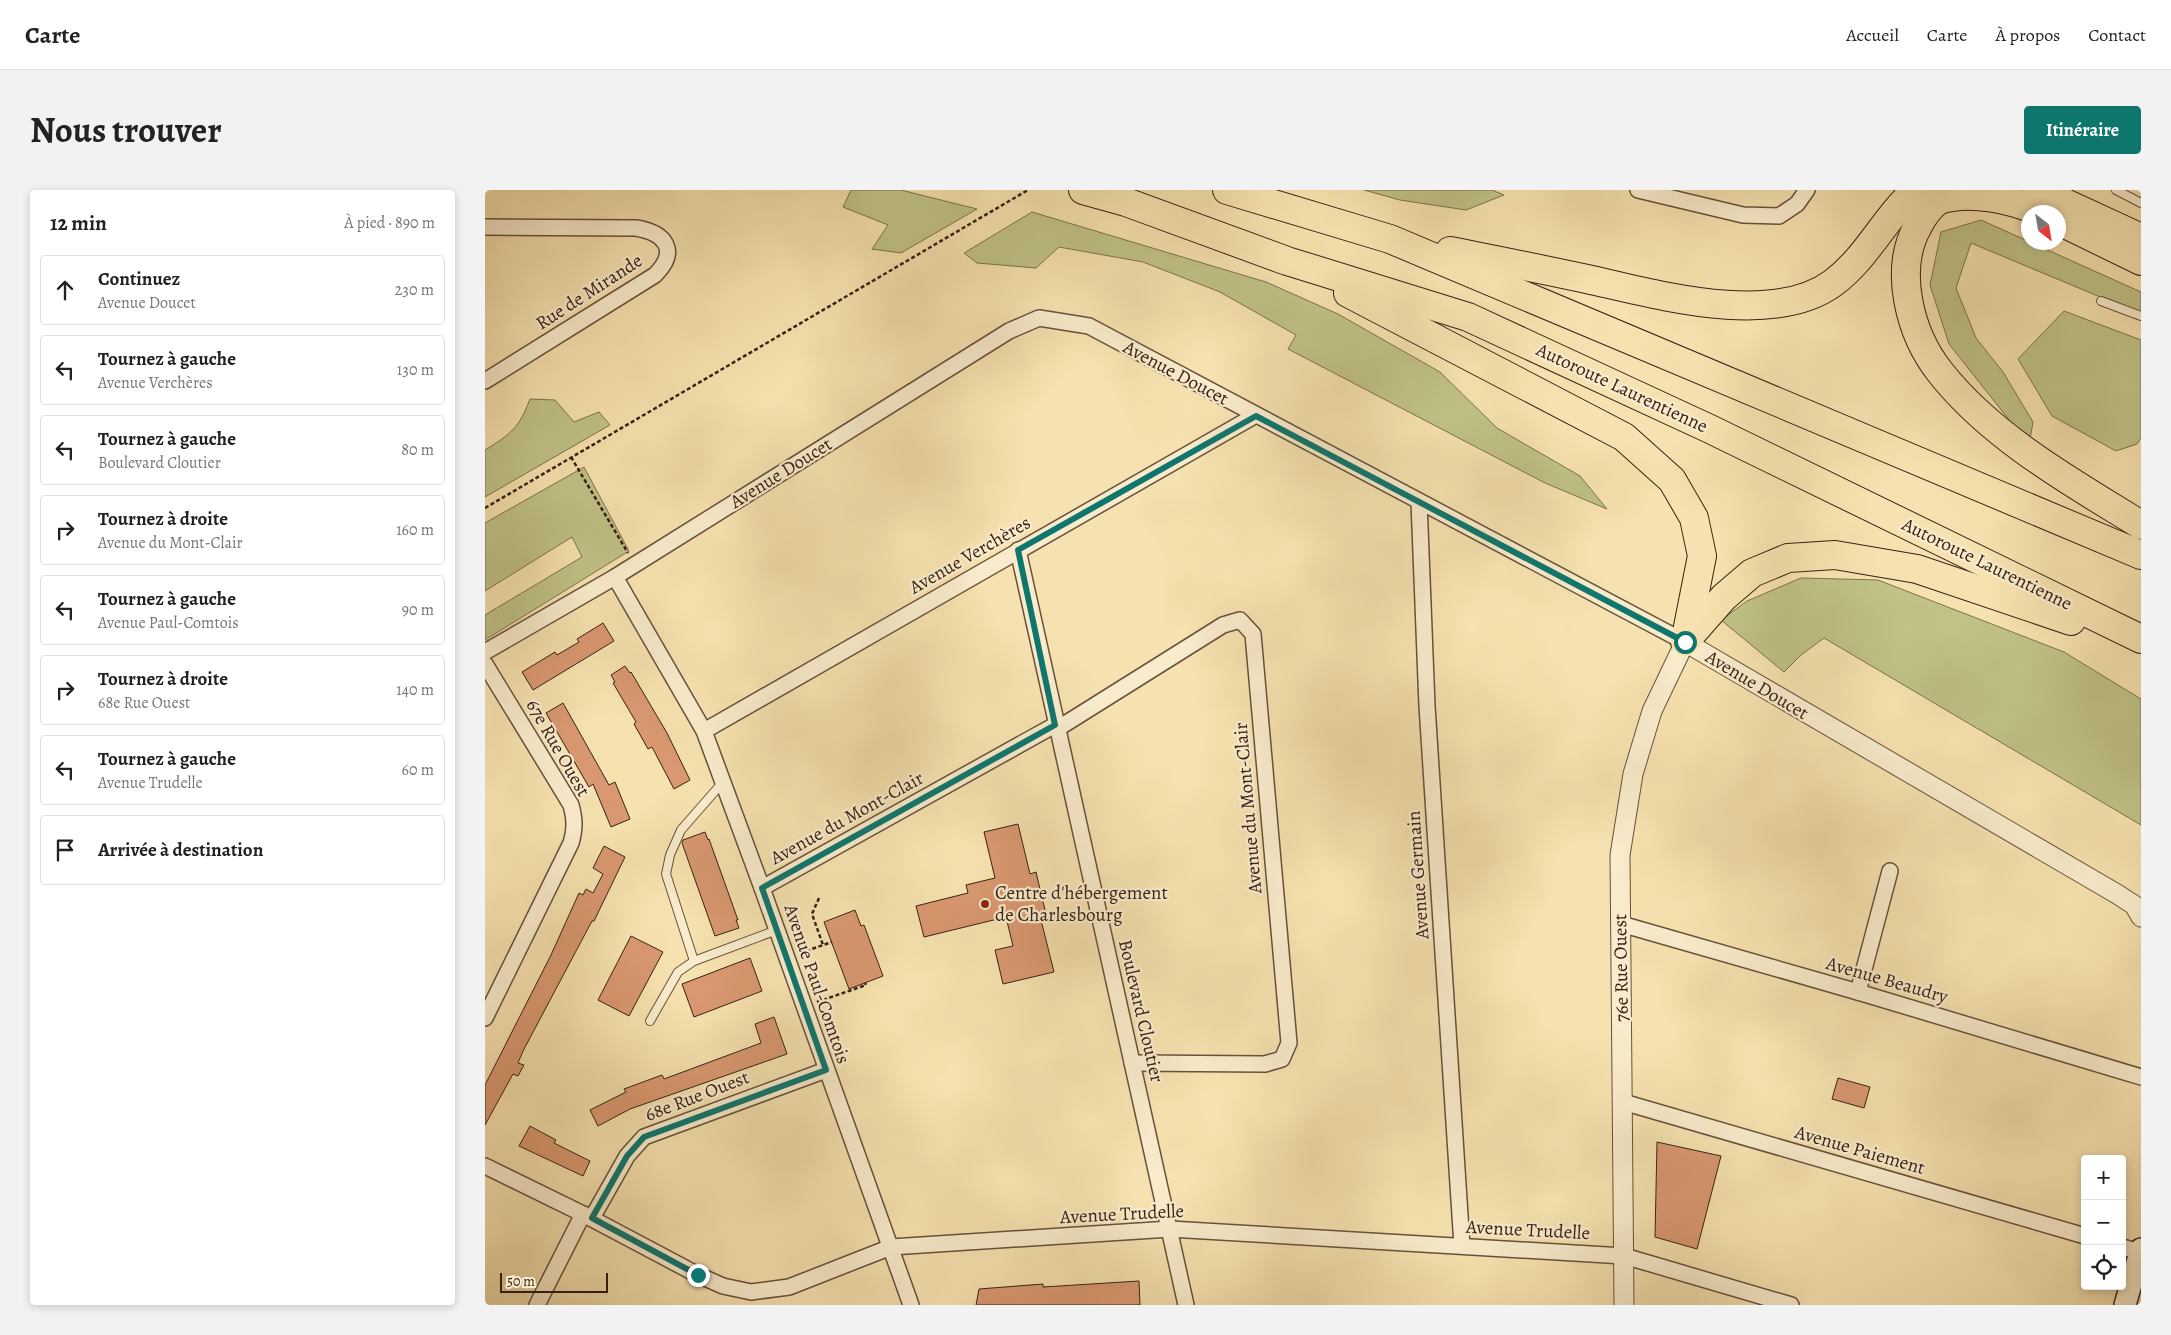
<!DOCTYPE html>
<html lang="fr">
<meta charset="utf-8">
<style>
:root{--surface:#fff;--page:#f2f2f2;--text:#222;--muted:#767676;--line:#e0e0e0;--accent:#0f766e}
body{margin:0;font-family:Alegreya,serif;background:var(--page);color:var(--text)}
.controls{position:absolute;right:15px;bottom:15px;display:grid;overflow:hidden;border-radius:5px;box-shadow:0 2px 8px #0003}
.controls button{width:45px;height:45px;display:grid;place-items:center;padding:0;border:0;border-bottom:1px solid var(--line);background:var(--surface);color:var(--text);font:25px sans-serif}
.compass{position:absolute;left:1536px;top:15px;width:45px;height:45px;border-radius:50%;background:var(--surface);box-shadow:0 2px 8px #0003;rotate:149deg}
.scale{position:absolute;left:15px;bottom:12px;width:108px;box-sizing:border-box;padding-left:5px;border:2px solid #372115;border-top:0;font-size:14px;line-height:18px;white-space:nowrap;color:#372115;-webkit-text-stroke:4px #f9eccc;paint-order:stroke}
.stop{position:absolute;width:15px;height:15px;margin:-11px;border:4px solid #0f766e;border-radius:50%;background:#fff}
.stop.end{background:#0f766e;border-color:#fff;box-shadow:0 1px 5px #0008}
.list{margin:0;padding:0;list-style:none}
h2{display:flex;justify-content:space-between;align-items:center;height:65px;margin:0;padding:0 20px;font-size:21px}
h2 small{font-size:16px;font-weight:400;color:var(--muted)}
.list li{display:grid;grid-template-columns:32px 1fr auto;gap:15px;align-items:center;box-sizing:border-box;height:70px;margin:0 10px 10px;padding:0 10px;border:1px solid var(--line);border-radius:5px}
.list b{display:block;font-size:19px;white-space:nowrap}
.list p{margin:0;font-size:16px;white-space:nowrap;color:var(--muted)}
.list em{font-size:16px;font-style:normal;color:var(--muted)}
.icon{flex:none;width:28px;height:28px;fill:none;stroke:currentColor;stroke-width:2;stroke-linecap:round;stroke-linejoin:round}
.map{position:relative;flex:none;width:1656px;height:1115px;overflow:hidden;border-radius:5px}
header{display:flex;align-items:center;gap:30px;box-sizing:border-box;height:70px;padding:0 25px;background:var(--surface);border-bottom:1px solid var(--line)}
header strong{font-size:24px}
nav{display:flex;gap:28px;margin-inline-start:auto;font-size:18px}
.intro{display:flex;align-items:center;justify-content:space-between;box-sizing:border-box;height:120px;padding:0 30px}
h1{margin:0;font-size:35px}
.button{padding:12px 22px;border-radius:5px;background:var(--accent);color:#fff;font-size:18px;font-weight:700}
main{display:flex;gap:30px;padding:0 30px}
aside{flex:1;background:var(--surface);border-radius:5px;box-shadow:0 2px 8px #0003}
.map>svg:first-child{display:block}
.green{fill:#c0c288;stroke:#7c724e}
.building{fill:#d99871;stroke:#372115}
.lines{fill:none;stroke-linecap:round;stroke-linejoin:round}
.service-casing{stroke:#67513c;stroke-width:10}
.minor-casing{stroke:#67513c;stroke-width:18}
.tertiary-casing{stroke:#67513c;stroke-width:21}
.secondary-casing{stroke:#372115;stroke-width:24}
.motorway-casing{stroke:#372115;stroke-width:30}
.path{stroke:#372115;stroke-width:2.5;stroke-dasharray:4 2.5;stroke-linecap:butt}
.service{stroke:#f9eccc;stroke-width:8}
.minor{stroke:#f9eccc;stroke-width:15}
.tertiary{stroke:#f9eccc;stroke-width:19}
.secondary{stroke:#f9eccc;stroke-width:21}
.motorway{stroke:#f6e2b0;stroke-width:28}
.route{stroke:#0f766e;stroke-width:6}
.poi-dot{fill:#8f2418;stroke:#f9eccc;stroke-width:2}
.labels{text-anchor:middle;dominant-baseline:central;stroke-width:4.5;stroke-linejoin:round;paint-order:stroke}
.street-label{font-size:19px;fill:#372115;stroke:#f9eccc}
.poi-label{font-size:19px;fill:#372115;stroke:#f9eccc;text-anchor:start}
</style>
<header>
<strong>Carte</strong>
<nav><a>Accueil</a><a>Carte</a><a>À propos</a><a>Contact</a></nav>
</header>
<div class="intro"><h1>Nous trouver</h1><a class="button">Itinéraire</a></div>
<main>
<aside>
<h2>12 min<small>À pied · 890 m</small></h2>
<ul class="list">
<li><svg class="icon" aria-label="ahead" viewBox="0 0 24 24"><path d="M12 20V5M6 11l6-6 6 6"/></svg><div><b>Continuez</b><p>Avenue Doucet</p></div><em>230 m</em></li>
<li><svg class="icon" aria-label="left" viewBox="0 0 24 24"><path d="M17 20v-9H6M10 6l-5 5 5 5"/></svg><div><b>Tournez à gauche</b><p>Avenue Verchères</p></div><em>130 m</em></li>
<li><svg class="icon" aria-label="left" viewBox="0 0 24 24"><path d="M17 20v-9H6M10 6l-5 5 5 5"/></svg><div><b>Tournez à gauche</b><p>Boulevard Cloutier</p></div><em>80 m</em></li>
<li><svg class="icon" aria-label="right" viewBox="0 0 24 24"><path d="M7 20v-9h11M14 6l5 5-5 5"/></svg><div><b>Tournez à droite</b><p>Avenue du Mont-Clair</p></div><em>160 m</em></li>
<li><svg class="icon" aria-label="left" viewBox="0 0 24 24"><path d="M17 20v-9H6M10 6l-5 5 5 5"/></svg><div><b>Tournez à gauche</b><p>Avenue Paul-Comtois</p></div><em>90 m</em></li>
<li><svg class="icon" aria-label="right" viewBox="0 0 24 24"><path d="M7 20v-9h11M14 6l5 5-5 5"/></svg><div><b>Tournez à droite</b><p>68e Rue Ouest</p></div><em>140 m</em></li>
<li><svg class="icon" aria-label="left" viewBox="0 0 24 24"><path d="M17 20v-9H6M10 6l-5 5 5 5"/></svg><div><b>Tournez à gauche</b><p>Avenue Trudelle</p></div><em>60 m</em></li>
<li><svg class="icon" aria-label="arrive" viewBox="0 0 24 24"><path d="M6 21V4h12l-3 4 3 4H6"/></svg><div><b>Arrivée à destination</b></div></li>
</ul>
</aside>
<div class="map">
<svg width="1656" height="1115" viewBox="0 0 1656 1115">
<rect width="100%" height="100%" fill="#f6e2b0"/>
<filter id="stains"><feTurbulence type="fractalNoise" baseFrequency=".004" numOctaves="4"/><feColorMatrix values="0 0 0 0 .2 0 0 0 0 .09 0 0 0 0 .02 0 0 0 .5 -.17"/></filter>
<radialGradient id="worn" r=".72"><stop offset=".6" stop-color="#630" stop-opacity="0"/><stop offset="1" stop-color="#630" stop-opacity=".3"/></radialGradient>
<g class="green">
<path d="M 366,0 L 416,0 L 492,19 L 416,63 L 387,59 L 403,35 L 358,17 Z"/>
<path d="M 879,0 L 1007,0 L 1019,5 L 981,20 L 915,10 Z"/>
<path d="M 547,22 L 781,92 L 853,124 L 955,182 L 1012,238 L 1095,286 L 1122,319 L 1060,293 L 803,159 L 811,145 L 735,102 L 658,72 L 574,57 L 551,78 L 492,73 L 479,63 Z"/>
<path d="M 1496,30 L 1656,102 L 1656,124 L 1486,53 L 1471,98 L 1491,148 L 1518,182 L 1548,232 L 1544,255 L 1464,154 L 1445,95 L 1456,42 Z"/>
<path d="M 1579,121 L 1656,150 L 1656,248 L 1652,254 L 1631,261 L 1567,226 L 1533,169 Z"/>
<path d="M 45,209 L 70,210 L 89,232 L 114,222 L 125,235 L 0,307 L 0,260 C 26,244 34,238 45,209 Z"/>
<path d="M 99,277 L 144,361 L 0,450 L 0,425 L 97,367 L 87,347 L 0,401 L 0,333 Z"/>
<path d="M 1316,388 L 1393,390 L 1579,462 L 1656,509 L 1656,635 L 1339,448 L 1316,465 L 1299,482 L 1236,430 L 1262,411 Z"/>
</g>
<g class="building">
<path d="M 118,433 L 129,451 L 48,500 L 37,482 L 70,462 L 72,465 L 94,452 L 92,449 Z"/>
<path d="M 140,476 L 145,483 L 146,482 L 182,543 L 205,590 L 189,599 L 167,557 L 163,559 L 149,534 L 151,532 L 128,493 L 130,492 L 126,485 Z"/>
<path d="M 78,513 L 124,595 L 130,592 L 145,629 L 126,637 L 108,594 L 104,597 L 61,523 Z"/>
<path d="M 533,634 L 545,684 L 551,682 L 560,720 L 554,722 L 569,782 L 518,794 L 510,760 L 528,756 L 521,727 L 439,747 L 431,716 L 483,703 L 481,695 L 510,688 L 499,642 Z"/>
<path d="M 220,642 L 223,650 L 224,649 L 253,730 L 251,730 L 254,738 L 230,746 L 197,653 L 198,650 Z"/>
<path d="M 119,656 L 140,667 L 109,731 L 107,731 L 38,861 L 33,873 L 39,875 L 33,886 L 28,884 L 0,935 L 0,895 L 66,765 L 94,703 L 98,705 L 101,699 L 108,703 L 118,684 L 108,678 Z"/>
<path d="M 370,720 L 376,736 L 379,735 L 398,786 L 364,799 L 339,732 Z"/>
<path d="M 146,746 L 178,762 L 144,826 L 113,810 Z"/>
<path d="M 265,768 L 277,801 L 209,827 L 197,794 Z"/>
<path d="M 289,827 L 302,864 L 145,919 L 113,936 L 105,920 L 141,902 L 139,899 L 177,885 L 179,889 L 276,853 L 270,834 Z"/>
<path d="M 1353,888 L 1385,897 L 1379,918 L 1347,909 Z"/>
<path d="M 45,936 L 71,950 L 69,953 L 105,971 L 98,986 L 34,956 Z"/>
<path d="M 1172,952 L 1236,966 L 1212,1059 L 1170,1047 Z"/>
<path d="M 654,1091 L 655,1115 L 491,1115 L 494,1099 L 558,1094 L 558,1097 Z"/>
</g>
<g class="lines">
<defs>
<g id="service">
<path d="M 1631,0 L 1656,13"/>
<path d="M 1616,111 L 1656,126"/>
<path d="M 209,771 L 181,684 L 185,665 L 196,640 L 238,592"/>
<path d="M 165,831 L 193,782 L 209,771 L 292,740"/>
</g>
<g id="minor">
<path d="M 1153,0 L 1258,25 L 1294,26 L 1312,14 L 1322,0"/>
<path d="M 0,37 L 151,38 C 181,43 194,61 170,85 L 0,191"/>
<path d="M 934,312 L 942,516 L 977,1056"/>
<path d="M 533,360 L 701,1115"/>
<path d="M 130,387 L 219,541 L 277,698 L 426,1115"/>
<path d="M 0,462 L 130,387 L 524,141 L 554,128 L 604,136 L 1200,452"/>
<path d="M 0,474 L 86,615 C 90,630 90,639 86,653 L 0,828"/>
<path d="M 572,539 L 738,435 L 755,430 L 768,444 L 804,853 L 797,869 L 780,874 L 647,873"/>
<path d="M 219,541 L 771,225"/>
<path d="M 277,698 L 570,535"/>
<path d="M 1136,734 L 1373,802 L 1656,887"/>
<path d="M 1373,802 L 1405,681"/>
<path d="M 1138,912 L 1600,1046"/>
<path d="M 0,976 L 98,1024 L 213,1085 L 238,1096 L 266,1102 L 304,1097 L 406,1057 L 685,1039 L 1139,1066 L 1306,1115"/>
<path d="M 107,1028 L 142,966 L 159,947 L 341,880"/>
<path d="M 1637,1057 L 1655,1062"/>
<path d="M 52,1115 L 98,1024"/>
</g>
<path id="tertiary" d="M 1139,1115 L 1135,665 L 1148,584 L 1167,521 L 1200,452 L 1632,704 L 1649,715 L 1656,727"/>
<path id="secondary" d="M 1640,1115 L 1656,1059"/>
<g id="motorway">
<path d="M 598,0 L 641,12 L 802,71 L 983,127 L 1225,239 L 1656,449"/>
<path d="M 742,0 L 905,49 L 1656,365"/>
<path d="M 1552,0 L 1656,48"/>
<path d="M 1555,22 C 1527,9 1484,0 1454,10 C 1444,17 1438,26 1433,36 C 1408,80 1425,144 1455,182 C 1506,247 1586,292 1656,335"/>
<path d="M 1574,31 L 1656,71"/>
<path d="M 965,61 C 1010,70 1056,79 1102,89 C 1170,104 1287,138 1348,93 C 1383,67 1399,28 1431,0"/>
<path d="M 863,103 L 1139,247 L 1187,290 L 1209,328 L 1217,366 L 1200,452"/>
<path d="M 1202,449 L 1239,407 L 1267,383 L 1303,368 L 1350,365 L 1432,379 L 1586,431"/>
</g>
</defs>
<use href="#service" class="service-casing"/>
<use href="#minor" class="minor-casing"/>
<use href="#tertiary" class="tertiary-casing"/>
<use href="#secondary" class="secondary-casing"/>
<use href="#motorway" class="motorway-casing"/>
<g class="path">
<path d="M 86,267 L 143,363"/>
<path d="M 0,318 L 543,0"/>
<path d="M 334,708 L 327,724 L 338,755"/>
<path d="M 315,763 L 347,752"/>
<path d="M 332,812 L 381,795 L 380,793"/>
</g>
<use href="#service" class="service"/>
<use href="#minor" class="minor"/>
<use href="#tertiary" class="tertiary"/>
<use href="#secondary" class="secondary"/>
<use href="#motorway" class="motorway"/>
</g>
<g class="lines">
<path class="route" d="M 213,1085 L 107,1028 L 142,966 L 159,947 L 341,880 L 277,698 L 570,535 L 533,360 L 771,226 L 1200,452"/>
</g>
<circle class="poi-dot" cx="500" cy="714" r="5"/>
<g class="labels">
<g class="street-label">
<text transform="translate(104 102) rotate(-33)">Rue de Mirande</text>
<text transform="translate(691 183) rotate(28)">Avenue Doucet</text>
<text transform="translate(1137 198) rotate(25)">Autoroute Laurentienne</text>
<text transform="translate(296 283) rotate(-32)">Avenue Doucet</text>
<text transform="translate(485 365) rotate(-30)">Avenue Verchères</text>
<text transform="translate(1502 374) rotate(26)">Autoroute Laurentienne</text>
<text transform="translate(1272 495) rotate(31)">Avenue Doucet</text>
<text transform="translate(73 558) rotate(60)">67e Rue Ouest</text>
<text transform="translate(763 618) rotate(-95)">Avenue du Mont-Clair</text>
<text transform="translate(362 628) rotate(-29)">Avenue du Mont-Clair</text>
<text transform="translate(933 685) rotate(-94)">Avenue Germain</text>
<text transform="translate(1136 778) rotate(-91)">76e Rue Ouest</text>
<text transform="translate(1402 790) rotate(16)">Avenue Beaudry</text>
<text transform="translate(332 794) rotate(71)">Avenue Paul-Comtois</text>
<text transform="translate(656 821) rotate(77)">Boulevard Cloutier</text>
<text transform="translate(212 906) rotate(-21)">68e Rue Ouest</text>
<text transform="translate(1375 960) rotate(16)">Avenue Paiement</text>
<text transform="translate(637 1024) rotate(-3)">Avenue Trudelle</text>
<text transform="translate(1043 1040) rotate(3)">Avenue Trudelle</text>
</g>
<g class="poi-label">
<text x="510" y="703">Centre d'hébergement<tspan x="510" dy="22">de Charlesbourg</tspan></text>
</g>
</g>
<rect width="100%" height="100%" filter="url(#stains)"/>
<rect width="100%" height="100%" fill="url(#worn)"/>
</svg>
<div class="controls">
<button>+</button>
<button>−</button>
<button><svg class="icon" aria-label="locate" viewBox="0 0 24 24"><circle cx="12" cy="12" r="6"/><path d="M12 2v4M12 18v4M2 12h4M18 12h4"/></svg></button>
</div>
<svg class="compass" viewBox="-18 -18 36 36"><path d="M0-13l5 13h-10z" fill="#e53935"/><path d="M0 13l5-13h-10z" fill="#767676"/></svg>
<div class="scale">50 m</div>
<div class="stop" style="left:1200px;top:452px"></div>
<div class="stop end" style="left:213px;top:1085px"></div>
</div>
</main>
